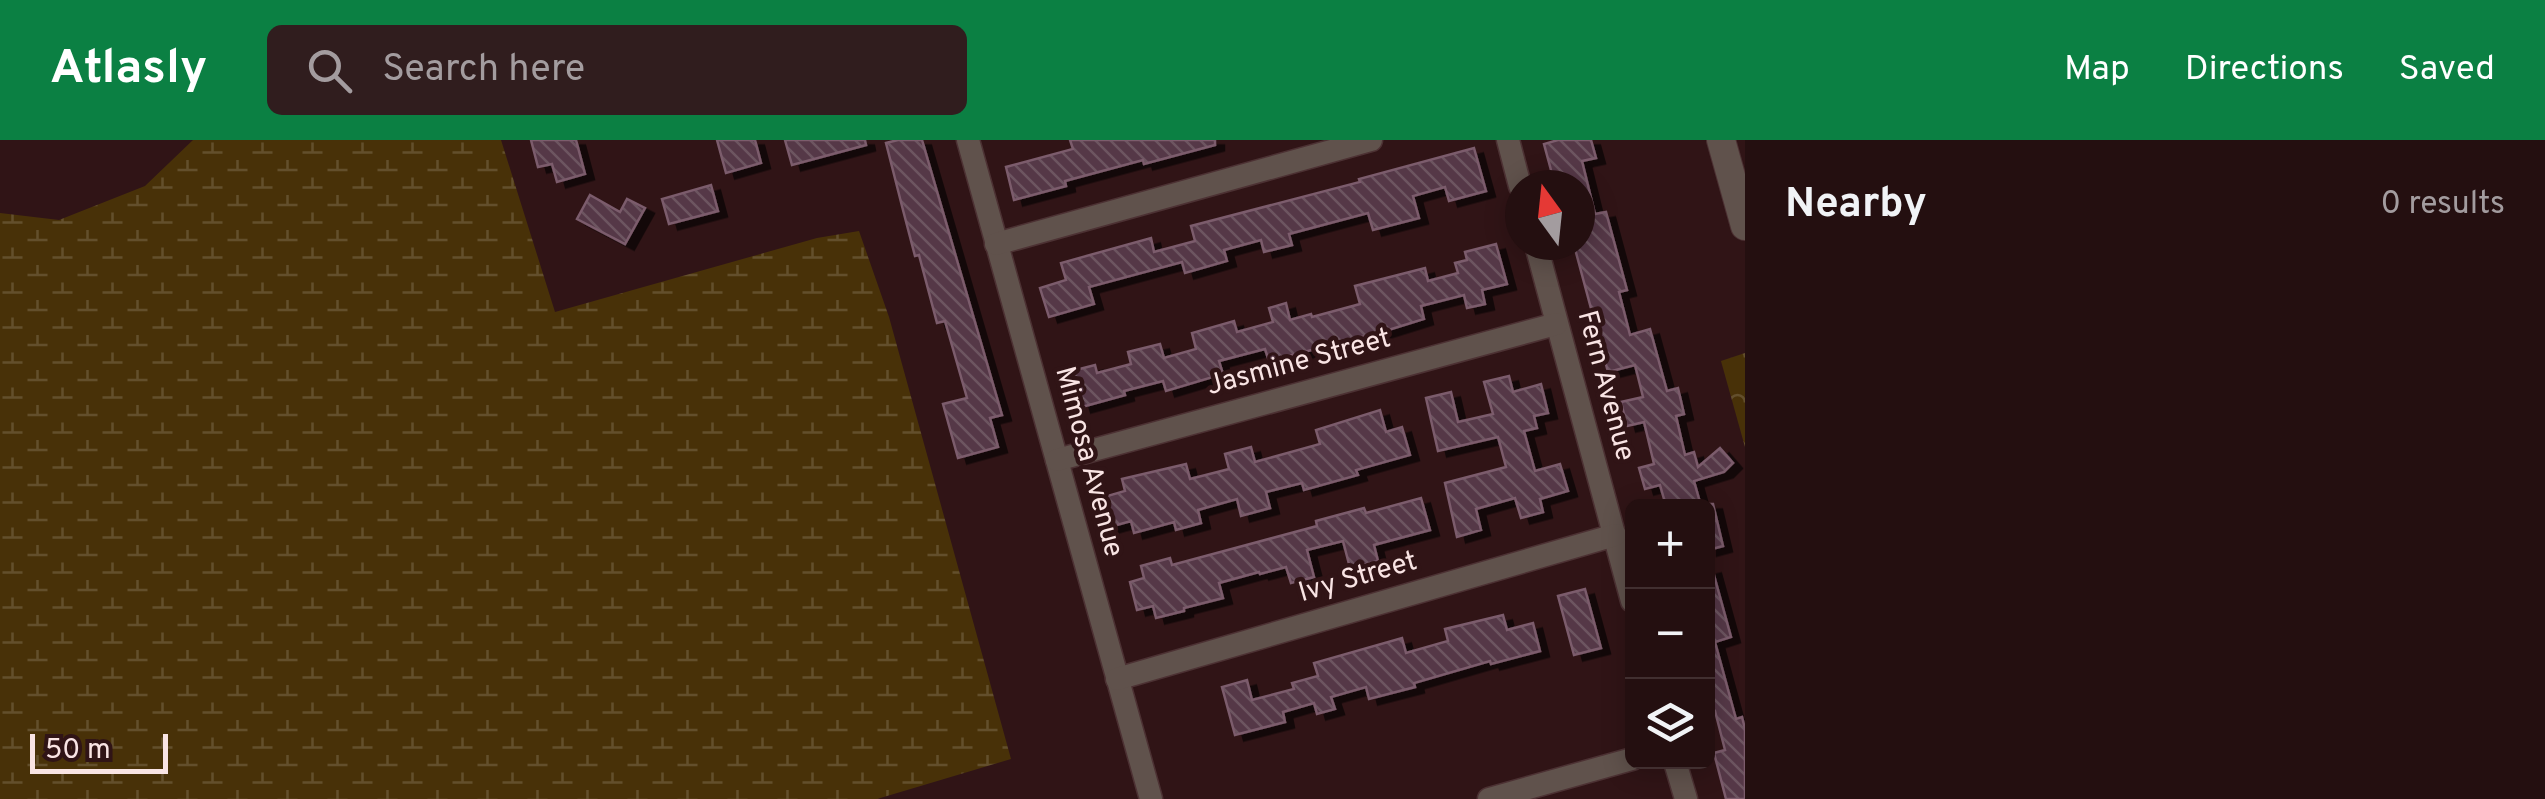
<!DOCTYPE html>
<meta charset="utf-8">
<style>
:root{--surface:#240f10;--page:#301d1e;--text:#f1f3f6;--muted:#a39c9f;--line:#412f30;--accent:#0b8043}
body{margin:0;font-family:Overpass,sans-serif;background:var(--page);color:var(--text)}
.controls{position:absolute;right:30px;bottom:30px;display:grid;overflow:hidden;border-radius:15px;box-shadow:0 5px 25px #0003}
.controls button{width:90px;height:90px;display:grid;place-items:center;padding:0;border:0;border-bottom:2px solid var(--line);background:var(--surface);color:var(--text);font:50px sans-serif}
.compass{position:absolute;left:1505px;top:30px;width:90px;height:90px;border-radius:50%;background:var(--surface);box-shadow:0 5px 25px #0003;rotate:345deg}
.scale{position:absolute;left:30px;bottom:25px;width:138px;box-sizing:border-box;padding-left:10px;border:5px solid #f9e4e4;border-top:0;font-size:28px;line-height:35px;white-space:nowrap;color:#f9e4e4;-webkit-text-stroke:8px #301416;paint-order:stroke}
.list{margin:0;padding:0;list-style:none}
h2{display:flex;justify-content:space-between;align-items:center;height:130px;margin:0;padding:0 40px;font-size:42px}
h2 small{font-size:32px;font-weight:400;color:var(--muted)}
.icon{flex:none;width:55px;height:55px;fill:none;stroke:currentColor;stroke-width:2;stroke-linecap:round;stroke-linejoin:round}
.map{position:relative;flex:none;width:1745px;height:659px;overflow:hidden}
header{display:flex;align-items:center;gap:60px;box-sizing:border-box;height:140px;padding:0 50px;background:var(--accent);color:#fff}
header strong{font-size:48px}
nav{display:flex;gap:55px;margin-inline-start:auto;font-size:35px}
.search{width:700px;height:90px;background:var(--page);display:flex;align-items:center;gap:25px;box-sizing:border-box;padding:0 35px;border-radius:15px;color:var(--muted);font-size:38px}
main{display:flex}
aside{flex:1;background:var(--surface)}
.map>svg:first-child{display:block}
.forest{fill:url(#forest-crowns)}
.wetland{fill:url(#wetland-marsh)}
.building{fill:url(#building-back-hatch);stroke:#7b5c6c;stroke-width:2.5;filter:url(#shadow)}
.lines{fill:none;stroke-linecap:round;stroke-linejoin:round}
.minor-casing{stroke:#4c3133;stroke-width:25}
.tertiary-casing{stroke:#4c3133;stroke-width:30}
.minor{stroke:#60524c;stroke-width:22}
.tertiary{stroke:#60524c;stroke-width:28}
.labels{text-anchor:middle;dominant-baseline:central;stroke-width:9;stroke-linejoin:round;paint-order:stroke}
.street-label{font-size:28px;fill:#f9e4e4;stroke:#301416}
</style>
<header>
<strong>Atlasly</strong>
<div class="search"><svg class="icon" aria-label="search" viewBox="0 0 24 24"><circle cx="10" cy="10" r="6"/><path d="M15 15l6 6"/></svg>Search here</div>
<nav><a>Map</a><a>Directions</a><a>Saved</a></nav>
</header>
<main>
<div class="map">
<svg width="1745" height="659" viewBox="0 0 1745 659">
<defs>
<pattern id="forest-crowns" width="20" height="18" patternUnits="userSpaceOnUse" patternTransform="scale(2.5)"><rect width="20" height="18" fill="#483108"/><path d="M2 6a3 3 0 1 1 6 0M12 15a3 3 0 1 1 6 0" fill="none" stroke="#634f2c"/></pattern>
<pattern id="wetland-marsh" width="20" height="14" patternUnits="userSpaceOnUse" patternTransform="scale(2.5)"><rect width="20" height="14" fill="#483108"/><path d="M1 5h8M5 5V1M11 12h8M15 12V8" fill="none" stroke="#634f2c"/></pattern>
<pattern id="building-back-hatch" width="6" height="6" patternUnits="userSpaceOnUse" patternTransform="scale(2.5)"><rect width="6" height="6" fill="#543847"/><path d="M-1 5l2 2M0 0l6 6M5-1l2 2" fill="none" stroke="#6d5561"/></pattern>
<filter id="shadow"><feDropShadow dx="9" dy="5.5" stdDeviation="0" flood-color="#0009"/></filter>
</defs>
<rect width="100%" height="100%" fill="#301416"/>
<path class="forest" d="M 1745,213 L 1745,307 L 1721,221 Z"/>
<path class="wetland" d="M 193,0 L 501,0 L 555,172 L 817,98 L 859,91 L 889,177 L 1011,619 L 877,659 L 0,659 L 0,73 L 59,80 L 145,46 Z"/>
<g class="building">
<path d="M 531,0 L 576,0 L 585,34 L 557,42 L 552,24 L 538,27 Z"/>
<path d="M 717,0 L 755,0 L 761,23 L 726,33 Z"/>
<path d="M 785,0 L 865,0 L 866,5 L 792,25 Z"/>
<path d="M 898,0 L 922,0 L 1002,275 L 990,278 L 998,307 L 958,318 L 943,264 L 967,258 L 945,181 L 937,183 L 919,115 L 915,116 L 903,70 L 886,3 Z"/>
<path d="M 1070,0 L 1215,0 L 1215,5 L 1144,24 L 1143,20 L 1065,41 L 1066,46 L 1014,60 L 1006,27 L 1073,9 Z"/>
<path d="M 1558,0 L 1591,0 L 1596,18 L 1582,21 L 1595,74 L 1606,72 L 1627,150 L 1619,152 L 1630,195 L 1650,189 L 1667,251 L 1678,248 L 1684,274 L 1676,276 L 1685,315 L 1694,312 L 1698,327 L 1720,308 L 1733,323 L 1724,332 L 1694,341 L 1701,366 L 1666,366 L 1660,345 L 1645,349 L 1639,328 L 1654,324 L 1644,282 L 1627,286 L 1621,262 L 1643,257 L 1635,225 L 1608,232 L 1574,105 L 1580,105 L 1580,45 L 1555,45 L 1544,4 Z"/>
<path d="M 1474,8 L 1486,51 L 1449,61 L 1445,47 L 1413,56 L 1419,78 L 1373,90 L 1368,73 L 1289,94 L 1292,105 L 1264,112 L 1261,100 L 1224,110 L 1227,121 L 1185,133 L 1182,122 L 1089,147 L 1094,164 L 1049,177 L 1040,148 L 1066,140 L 1061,123 L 1151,98 L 1154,112 L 1195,101 L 1191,86 L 1360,42 L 1359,39 Z"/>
<path d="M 711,45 L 718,71 L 669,84 L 662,59 Z"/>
<path d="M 590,55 L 620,72 L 627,59 L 645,68 L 625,104 L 577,79 Z"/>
<path d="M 1496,104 L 1507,144 L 1482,150 L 1485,164 L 1467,168 L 1464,155 L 1421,166 L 1424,179 L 1385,191 L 1269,221 L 1265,209 L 1219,221 L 1223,234 L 1166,251 L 1163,241 L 1124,251 L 1125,255 L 1082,267 L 1072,231 L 1095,225 L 1097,233 L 1131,224 L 1128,212 L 1160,204 L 1164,218 L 1196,209 L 1192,193 L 1234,181 L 1237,192 L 1273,182 L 1269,168 L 1286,163 L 1290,180 L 1311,174 L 1312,177 L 1360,164 L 1355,146 L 1425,128 L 1428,141 L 1458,133 L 1455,123 L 1467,120 L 1465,112 Z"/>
<path d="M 1509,236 L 1513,252 L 1541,244 L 1548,273 L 1534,276 L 1537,288 L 1524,291 L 1535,331 L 1560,324 L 1568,351 L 1540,359 L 1543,372 L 1521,378 L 1515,358 L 1476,369 L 1481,390 L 1457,397 L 1445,343 L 1506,327 L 1498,297 L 1438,311 L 1426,258 L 1451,252 L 1458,282 L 1493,274 L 1484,242 Z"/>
<path d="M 1380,270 L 1386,292 L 1402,287 L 1410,315 L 1356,330 L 1358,335 L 1304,350 L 1302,343 L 1266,352 L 1270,368 L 1241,376 L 1237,359 L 1198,370 L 1201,383 L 1176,390 L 1174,382 L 1134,393 L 1131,381 L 1106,388 L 1097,359 L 1125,351 L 1122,339 L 1186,324 L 1190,339 L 1229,329 L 1225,314 L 1251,307 L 1255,322 L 1320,304 L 1316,290 Z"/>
<path d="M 1421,358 L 1430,390 L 1374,405 L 1378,421 L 1350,428 L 1343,401 L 1307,410 L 1314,437 L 1291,443 L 1286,427 L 1260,434 L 1259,432 L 1219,443 L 1223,458 L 1184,468 L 1184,471 L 1156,478 L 1153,466 L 1137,470 L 1130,442 L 1144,438 L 1141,426 L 1170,418 L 1172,425 L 1317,386 L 1316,381 L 1364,368 L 1366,373 Z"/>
<path d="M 1708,364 L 1713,364 L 1723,406 L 1708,410 Z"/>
<path d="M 1712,428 L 1731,497 L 1715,502 L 1736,579 L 1742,577 L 1745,589 L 1745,659 L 1726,659 L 1714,613 L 1725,610 L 1715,571 L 1708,573 L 1708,429 Z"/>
<path d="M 1585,449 L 1601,508 L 1574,515 L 1558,456 Z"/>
<path d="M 1503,475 L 1507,490 L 1533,483 L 1540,511 L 1491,524 L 1490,521 L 1414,543 L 1415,547 L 1369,559 L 1366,547 L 1331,557 L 1335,569 L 1317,574 L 1314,563 L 1283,572 L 1285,582 L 1235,595 L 1222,547 L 1247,540 L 1252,560 L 1294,549 L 1292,543 L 1318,536 L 1314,523 L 1402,498 L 1406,513 L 1448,501 L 1445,489 Z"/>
</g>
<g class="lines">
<defs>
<g id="minor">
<path d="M 968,0 L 1151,659"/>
<path d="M 1508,0 L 1520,46"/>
<path d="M 996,104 L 1371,0"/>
<path d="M 1536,105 L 1632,461"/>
<path d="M 1057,320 L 1556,184"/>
<path d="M 1117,539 L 1615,395"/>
<path d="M 1675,622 L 1686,659"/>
<path d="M 1489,659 L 1632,619"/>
</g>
<path id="tertiary" d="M 1721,0 L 1745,86"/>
</defs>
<use href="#minor" class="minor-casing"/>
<use href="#tertiary" class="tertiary-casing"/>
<use href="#minor" class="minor"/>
<use href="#tertiary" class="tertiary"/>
</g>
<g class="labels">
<g class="street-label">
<text transform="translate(1299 223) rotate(-15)">Jasmine Street</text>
<text transform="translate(1605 246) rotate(75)">Fern Avenue</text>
<text transform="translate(1088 322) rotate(75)">Mimosa Avenue</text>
<text transform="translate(1358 438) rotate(-16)">Ivy Street</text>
</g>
</g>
</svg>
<div class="controls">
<button>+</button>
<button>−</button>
<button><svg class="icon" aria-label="layers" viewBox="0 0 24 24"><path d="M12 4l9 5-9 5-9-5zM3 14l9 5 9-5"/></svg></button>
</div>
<svg class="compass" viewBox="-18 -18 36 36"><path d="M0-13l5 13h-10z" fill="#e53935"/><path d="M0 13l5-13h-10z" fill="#a39c9f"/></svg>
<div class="scale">50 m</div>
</div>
<aside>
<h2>Nearby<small>0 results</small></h2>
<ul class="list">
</ul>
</aside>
</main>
